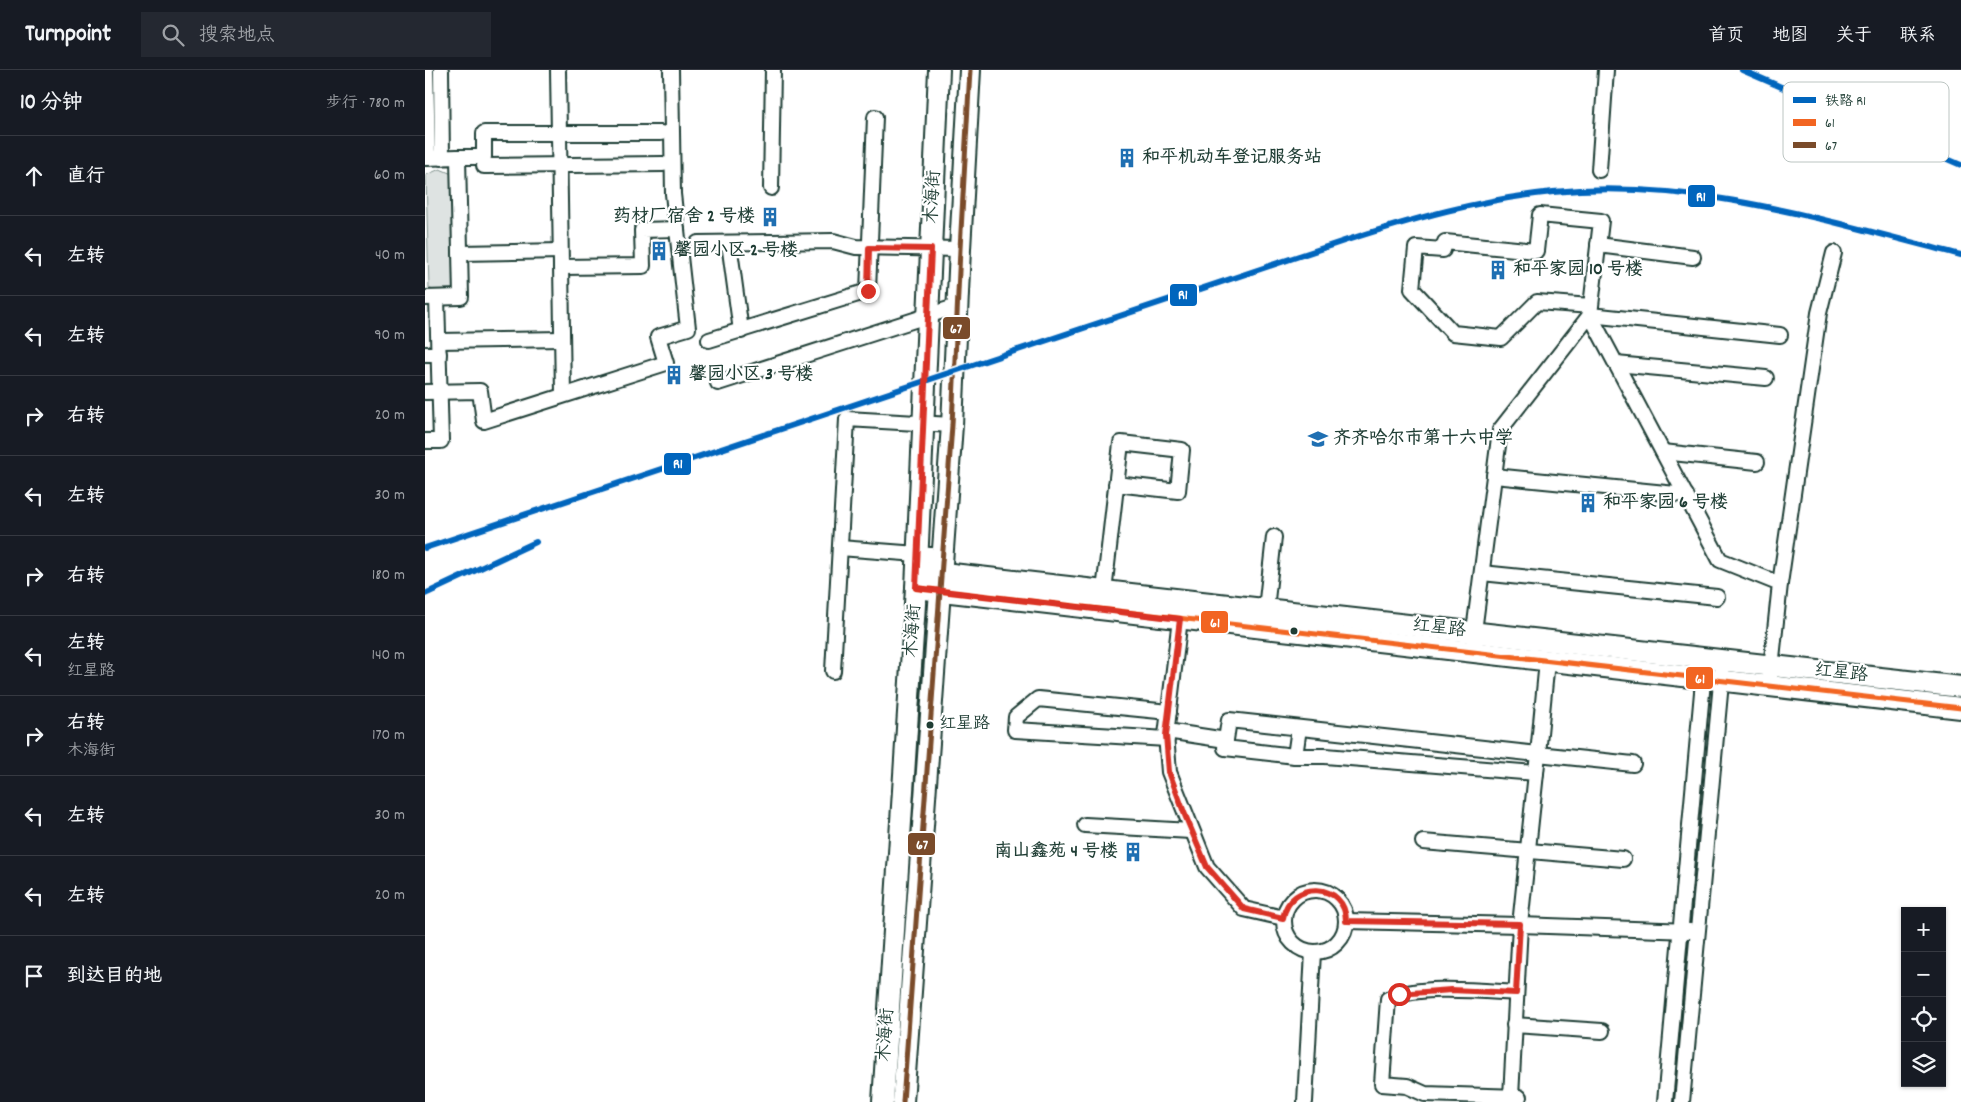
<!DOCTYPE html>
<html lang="zh">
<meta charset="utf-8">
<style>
:root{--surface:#171b24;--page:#242831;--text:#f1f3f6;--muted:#9ea1a6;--line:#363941}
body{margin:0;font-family:Dekko,"LXGW WenKai TC",sans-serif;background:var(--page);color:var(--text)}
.controls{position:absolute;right:15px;bottom:15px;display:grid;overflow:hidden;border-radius:0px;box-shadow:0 1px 4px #0004}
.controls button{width:45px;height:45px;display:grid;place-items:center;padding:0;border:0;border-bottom:1px solid var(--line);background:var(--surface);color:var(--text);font:25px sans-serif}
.stop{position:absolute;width:15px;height:15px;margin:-11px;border:4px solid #d93025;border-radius:50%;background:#fff}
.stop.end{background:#d93025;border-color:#fff;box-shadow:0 1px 5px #0008}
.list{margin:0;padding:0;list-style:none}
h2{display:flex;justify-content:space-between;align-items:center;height:65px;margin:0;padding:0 20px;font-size:21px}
h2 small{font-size:16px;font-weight:400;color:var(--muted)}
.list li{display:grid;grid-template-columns:32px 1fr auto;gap:15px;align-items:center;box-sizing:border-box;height:80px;padding:0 20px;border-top:1px solid var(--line)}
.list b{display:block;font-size:19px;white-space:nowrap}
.list p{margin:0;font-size:16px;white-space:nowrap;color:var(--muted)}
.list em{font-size:16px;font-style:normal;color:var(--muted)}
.icon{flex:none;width:28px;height:28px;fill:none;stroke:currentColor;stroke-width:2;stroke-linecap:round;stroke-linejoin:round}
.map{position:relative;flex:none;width:1536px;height:1032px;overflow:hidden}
header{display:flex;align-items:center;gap:30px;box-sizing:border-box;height:70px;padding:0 25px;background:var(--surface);border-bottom:1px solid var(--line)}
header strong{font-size:24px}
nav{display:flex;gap:28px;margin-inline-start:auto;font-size:18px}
.search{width:350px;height:45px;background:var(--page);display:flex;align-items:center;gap:12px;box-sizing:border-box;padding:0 18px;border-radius:0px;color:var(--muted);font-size:19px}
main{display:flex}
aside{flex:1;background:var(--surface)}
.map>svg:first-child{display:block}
.green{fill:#dee3e2;stroke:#7e908b}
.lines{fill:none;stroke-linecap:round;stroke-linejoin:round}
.street-casing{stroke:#1f3d34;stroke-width:18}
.secondary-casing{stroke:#1f3d34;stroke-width:24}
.street{stroke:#fff;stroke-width:14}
.secondary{stroke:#fff;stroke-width:20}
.bus-1-casing{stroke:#fff;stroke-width:9}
.bus-2-casing{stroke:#fff;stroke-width:9}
.bus-1{stroke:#f26522;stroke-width:5}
.bus-2{stroke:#7a4b2a;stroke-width:5}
.rail-1-casing{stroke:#fff;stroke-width:10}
.rail-1{stroke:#0065bd;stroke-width:6}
.route{stroke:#d93025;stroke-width:6}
.bus-dot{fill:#1f3d34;stroke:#fff;stroke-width:2}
.labels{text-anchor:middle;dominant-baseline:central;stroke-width:4.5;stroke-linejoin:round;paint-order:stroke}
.bus-label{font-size:17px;fill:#1f3d34;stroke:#fff;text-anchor:start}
.poi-label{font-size:18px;font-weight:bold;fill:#1f3d34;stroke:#fff;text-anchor:start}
.street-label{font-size:18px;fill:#1f3d34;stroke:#fff}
.key{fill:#fff;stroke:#bcc5c2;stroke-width:1}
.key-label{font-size:14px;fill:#1f3d34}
.line-badge{stroke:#fff;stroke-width:2}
.badge-label{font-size:14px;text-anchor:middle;font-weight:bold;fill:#fff}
</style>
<header>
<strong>Turnpoint</strong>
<div class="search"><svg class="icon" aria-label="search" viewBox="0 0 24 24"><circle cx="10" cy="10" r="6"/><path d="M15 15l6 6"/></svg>搜索地点</div>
<nav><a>首页</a><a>地图</a><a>关于</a><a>联系</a></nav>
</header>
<main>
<aside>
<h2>10 分钟<small>步行 · 780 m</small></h2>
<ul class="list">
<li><svg class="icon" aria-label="ahead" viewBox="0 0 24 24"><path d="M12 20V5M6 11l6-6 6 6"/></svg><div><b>直行</b></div><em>60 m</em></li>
<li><svg class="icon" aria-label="left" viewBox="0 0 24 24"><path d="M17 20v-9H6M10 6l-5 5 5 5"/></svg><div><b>左转</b></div><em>40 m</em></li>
<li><svg class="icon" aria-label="left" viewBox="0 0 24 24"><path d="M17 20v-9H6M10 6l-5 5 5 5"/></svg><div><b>左转</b></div><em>90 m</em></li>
<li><svg class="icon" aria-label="right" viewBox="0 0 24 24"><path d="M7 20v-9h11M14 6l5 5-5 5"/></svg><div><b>右转</b></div><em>20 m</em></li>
<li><svg class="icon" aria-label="left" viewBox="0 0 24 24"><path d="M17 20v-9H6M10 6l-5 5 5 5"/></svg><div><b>左转</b></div><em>30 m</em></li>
<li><svg class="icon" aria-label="right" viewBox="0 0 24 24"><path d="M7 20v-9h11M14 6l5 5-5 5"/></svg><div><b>右转</b></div><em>180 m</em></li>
<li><svg class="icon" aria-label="left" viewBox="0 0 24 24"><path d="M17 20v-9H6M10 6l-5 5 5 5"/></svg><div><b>左转</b><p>红星路</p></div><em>140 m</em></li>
<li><svg class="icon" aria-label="right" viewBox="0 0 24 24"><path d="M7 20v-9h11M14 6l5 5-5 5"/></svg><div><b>右转</b><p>木海街</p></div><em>170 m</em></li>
<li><svg class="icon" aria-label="left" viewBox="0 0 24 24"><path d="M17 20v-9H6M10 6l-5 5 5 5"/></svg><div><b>左转</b></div><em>30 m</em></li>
<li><svg class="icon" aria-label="left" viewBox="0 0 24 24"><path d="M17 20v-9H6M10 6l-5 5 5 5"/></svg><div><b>左转</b></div><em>20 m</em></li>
<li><svg class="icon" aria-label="arrive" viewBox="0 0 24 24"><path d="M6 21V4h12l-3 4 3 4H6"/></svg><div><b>到达目的地</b></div></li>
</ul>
</aside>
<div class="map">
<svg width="1536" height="1032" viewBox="0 0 1536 1032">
<rect width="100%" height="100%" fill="#fff"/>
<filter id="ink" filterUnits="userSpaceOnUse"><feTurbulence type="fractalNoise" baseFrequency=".02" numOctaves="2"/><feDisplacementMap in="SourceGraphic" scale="10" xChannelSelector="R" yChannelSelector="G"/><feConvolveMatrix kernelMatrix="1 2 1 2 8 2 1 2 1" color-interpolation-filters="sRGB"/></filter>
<g filter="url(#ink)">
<path class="green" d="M 15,99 L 27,104 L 31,218 L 17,225 L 4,218 L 1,105 Z"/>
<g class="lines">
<defs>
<g id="street">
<path d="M 1,0 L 3,88"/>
<path d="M 16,0 L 17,88"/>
<path d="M 133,0 L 138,325"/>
<path d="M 33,87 L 59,87 L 59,63 L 236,63"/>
<path d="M 0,88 L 33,87 L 36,227 L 0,228"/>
<path d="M 59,96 L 238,94"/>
<path d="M 1174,100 L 1181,0"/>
<path d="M 346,118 L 348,0"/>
<path d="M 273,173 L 408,171 L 431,177 L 535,179"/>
<path d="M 304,173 L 316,261"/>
<path d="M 1173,175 L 1268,187"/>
<path d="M 35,183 L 135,181"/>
<path d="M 136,197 L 218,196 L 217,160 L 252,159"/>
<path d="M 1166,236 L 1112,232 L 1076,268 L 1028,263 L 987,219 L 991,178 L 1018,180 L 1020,172 L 1111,181 L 1115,145 L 1176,151 L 1166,236 L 1165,245 L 1355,265"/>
<path d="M 284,270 L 443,221 L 450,47"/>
<path d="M 14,271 L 137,269"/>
<path d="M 0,284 L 14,284"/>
<path d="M 1191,294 L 1341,308"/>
<path d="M 293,313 L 533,236"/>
<path d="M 0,322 L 55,321 L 59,351 L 241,293 L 233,267 L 263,258 L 248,124 L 246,0"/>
<path d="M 0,371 L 16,371 L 12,228"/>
<path d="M 1238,382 L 1332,392"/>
<path d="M 1069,406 L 1261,425"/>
<path d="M 415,478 L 518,486"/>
<path d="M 1057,503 L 1292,527"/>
<path d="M 1355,514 L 1394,243 L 1409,183"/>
<path d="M 679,521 L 696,373 L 757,380 L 753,421 L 691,414"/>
<path d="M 841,539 L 849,467"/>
<path d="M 755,549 L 741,665 L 744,702 L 782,797 L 819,839 L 859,848"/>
<path d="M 1048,569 L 1075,360 L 1165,245 L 1295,490 L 1355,514 L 1344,616"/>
<path d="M 1122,591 L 1113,684 L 1208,694"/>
<path d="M 408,601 L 422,349 L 527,355"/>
<path d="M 742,661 L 801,670 L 804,650 L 1113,684 L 1095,855 L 1086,1027"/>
<path d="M 742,669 L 590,660 L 591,647 L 613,629 L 744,642"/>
<path d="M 801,670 L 800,678 L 870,686 L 900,686 L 1111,703"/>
<path d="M 870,686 L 874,658"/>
<path d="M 660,755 L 766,761"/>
<path d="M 998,772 L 1198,789"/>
<circle cx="890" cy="851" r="31"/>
<path d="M 921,851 L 1095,855 L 1265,861"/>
<path d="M 1091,923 C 1057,921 993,914 963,929 L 957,1014 L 982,1016 L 1000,1024 L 1094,1027"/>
<path d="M 1089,955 L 1177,961"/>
<path d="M 880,1032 L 888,882"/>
<path d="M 1240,1032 L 1279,600"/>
<path d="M 1257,1032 L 1297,602"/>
</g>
<g id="secondary">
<path d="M 492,500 L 1536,617"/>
<path d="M 491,518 L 1536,638"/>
<path d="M 458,1032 L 491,518 L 514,0"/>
<path d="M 478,1032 L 527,355 L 535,179 L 545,0"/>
</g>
</defs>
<use href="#street" class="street-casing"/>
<use href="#secondary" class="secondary-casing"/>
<use href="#street" class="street"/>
<use href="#secondary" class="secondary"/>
<defs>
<path id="bus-1" d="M 491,518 L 1536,638"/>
<path id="bus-2" d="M 478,1032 L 527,355 L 535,179 L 545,0"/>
</defs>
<use href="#bus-1" class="bus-1-casing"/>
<use href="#bus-2" class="bus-2-casing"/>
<use href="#bus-1" class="bus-1"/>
<use href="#bus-2" class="bus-2"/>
<defs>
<g id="rail-1">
<path d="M 1317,0 L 1536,95"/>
<path d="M 0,478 L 919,171 C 987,149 1056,129 1128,122 C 1268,108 1402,151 1536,185"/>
<path d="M 0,524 L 111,472"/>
</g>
</defs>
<use href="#rail-1" class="rail-1-casing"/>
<use href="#rail-1" class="rail-1"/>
</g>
</g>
<g class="lines" filter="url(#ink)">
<path class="route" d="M 443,221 L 444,178 L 506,179 L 491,518 L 755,549 L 741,665 L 744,702 L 760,745 L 782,797 L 819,839 L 858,848 C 865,809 921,812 921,851 L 1095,854 L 1091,923 L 1026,920 L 974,924"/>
</g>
<defs>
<symbol id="building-bare" viewBox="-9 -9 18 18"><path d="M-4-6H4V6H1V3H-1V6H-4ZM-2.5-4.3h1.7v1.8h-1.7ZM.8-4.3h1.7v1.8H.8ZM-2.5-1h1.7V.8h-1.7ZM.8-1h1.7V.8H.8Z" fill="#1f6fb2" stroke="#fff" stroke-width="2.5" paint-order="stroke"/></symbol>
<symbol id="school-bare" viewBox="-9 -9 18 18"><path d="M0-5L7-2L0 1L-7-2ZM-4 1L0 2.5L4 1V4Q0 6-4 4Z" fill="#1f6fb2" stroke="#fff" stroke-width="2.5" paint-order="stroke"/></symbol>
</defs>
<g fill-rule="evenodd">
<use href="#building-bare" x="688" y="74" width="28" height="28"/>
<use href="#building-bare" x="331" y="133" width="28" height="28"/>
<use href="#building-bare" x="220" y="167" width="28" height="28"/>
<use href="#building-bare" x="1059" y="186" width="28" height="28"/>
<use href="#building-bare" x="235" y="291" width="28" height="28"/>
<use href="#school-bare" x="879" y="355" width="28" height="28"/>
<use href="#building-bare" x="1149" y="419" width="28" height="28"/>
<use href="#building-bare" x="694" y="768" width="28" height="28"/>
</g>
<g class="bus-dot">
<circle cx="869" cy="561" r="4.5"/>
<circle cx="505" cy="655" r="4.5"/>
</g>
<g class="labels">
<g class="bus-label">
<text x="514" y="655">红星路</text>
</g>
<g class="poi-label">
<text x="717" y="88">和平机动车登记服务站</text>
<text x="330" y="147" text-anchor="end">药材厂宿舍 2 号楼</text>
<text x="249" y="181">馨园小区 2 号楼</text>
<text x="1088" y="200">和平家园 10 号楼</text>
<text x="264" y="305">馨园小区 3 号楼</text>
<text x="908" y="369">齐齐哈尔市第十六中学</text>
<text x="1178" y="433">和平家园 6 号楼</text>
<text x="693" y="782" text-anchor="end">南山鑫苑 4 号楼</text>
</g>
<g class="street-label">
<text transform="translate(509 127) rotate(-87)">木海街</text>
<text transform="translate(1014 559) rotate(6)">红星路</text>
<text transform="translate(489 561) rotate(-86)">木海街</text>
<text transform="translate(1416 604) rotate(6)">红星路</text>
<text transform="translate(462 965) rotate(-86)">木海街</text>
</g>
</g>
<rect x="1358" y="12" width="166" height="80" rx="8" class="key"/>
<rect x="1368" y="27" width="23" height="6" fill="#0065bd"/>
<rect x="1368" y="49" width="23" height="7" fill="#f26522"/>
<rect x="1368" y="72" width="23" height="6" fill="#7a4b2a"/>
<g class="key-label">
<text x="1400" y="35">铁路 R1</text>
<text x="1400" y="57">61</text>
<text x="1400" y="80">67</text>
</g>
<g class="line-badge">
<rect x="1262" y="114" width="29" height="24" rx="5" fill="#0065bd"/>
<rect x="744" y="213" width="29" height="24" rx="5" fill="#0065bd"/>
<rect x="517" y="246" width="29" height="24" rx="5" fill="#7a4b2a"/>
<rect x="238" y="382" width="29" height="24" rx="5" fill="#0065bd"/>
<rect x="775" y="540" width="29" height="24" rx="5" fill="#f26522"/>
<rect x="1260" y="596" width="29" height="24" rx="5" fill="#f26522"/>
<rect x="482" y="762" width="29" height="24" rx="5" fill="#7a4b2a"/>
</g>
<g class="badge-label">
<text x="1276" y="131">R1</text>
<text x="758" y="229">R1</text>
<text x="531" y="263">67</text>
<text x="253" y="398">R1</text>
<text x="790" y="557">61</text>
<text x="1275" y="613">61</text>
<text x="497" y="779">67</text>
</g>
</svg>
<div class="controls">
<button>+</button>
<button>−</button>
<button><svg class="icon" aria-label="locate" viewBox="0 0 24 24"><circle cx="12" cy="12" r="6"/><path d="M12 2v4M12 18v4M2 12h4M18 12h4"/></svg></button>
<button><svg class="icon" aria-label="layers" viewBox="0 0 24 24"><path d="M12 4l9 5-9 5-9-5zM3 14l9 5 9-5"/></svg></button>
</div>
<div class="stop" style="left:974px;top:924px"></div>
<div class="stop end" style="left:443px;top:221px"></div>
</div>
</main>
